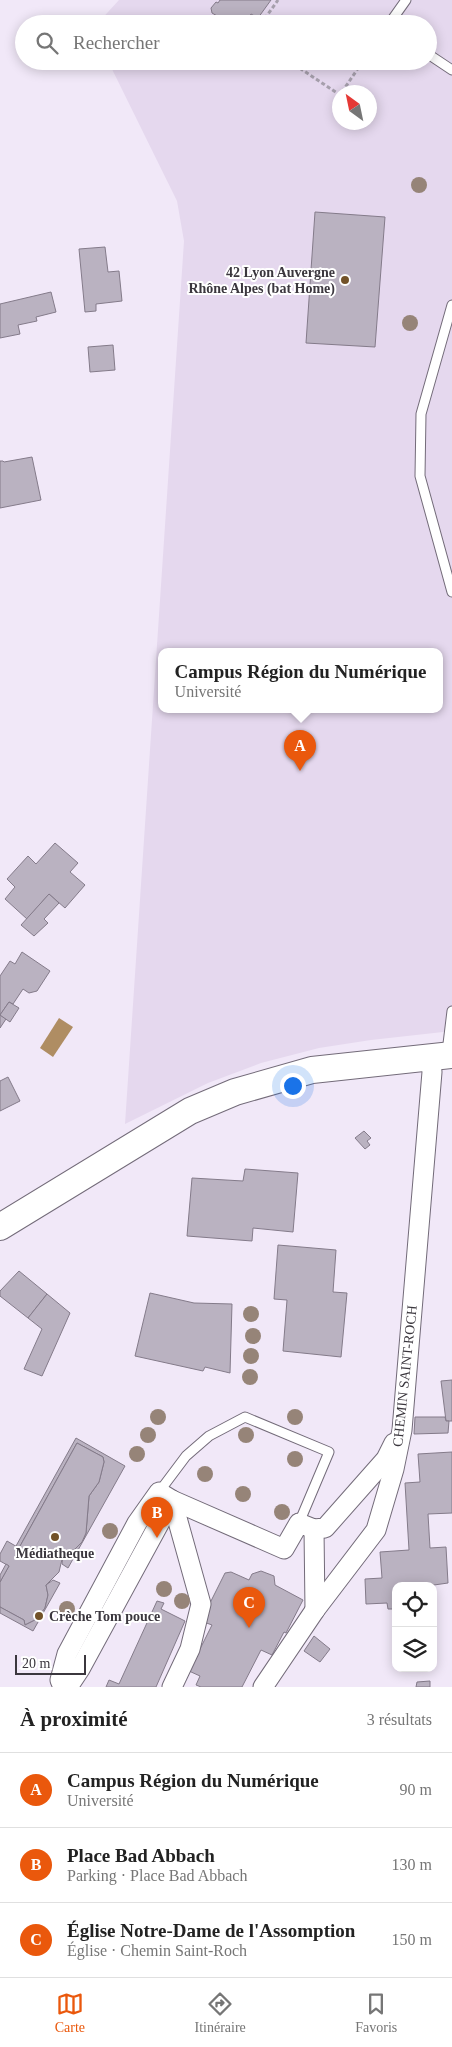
<!DOCTYPE html>
<html lang="fr">
<meta charset="utf-8">
<style>
:root{--surface:#fff;--page:#f2f2f2;--text:#222;--muted:#767676;--line:#e0e0e0;--accent:#ea580c}
body{margin:0;font-family:Georgia,serif;background:var(--page);color:var(--text)}
.controls{position:absolute;right:15px;bottom:15px;display:grid;overflow:hidden;border-radius:10px;box-shadow:0 2px 12px #0003}
.controls button{width:45px;height:45px;display:grid;place-items:center;padding:0;border:0;border-bottom:1px solid var(--line);background:var(--surface);color:var(--text);font:25px sans-serif}
.compass{position:absolute;left:332px;top:85px;width:45px;height:45px;border-radius:50%;background:var(--surface);box-shadow:0 2px 12px #0003;rotate:327deg}
.scale{position:absolute;left:15px;bottom:12px;width:71px;box-sizing:border-box;padding-left:5px;border:2px solid #3b373e;border-top:0;font-size:14px;line-height:18px;white-space:nowrap;color:#3b373e;-webkit-text-stroke:4px #fff;paint-order:stroke}
.you{position:absolute;left:292px;top:1085px;width:18px;height:18px;margin:-12px;border:4px solid #fff;border-radius:50%;background:#1a73e8;box-shadow:0 0 0 8px #1a73e833}
.badge{display:grid;place-items:center;width:32px;height:32px;border-radius:50%;background:var(--accent);color:#fff;font-size:16px;font-weight:700}
.pin{position:absolute;translate:-50% -41px;filter:drop-shadow(0 1px 2px #0008)}
.pin::after{content:'';position:absolute;top:26px;width:18px;height:15px;background:inherit;clip-path:polygon(0 0,100% 0,50% 100%)}
.popup{position:absolute;left:158px;top:648px;width:285px;height:65px;box-sizing:border-box;display:grid;place-content:center;border-radius:10px;background:var(--surface);filter:drop-shadow(0 1px 4px #0005);font-size:16px;white-space:nowrap;color:var(--muted)}
.popup b{font-size:19px;color:var(--text)}
.popup::after{content:'';position:absolute;left:50%;top:100%;margin-left:-10px;border:10px solid transparent;border-top-color:var(--surface)}
.list{margin:0;padding:0;list-style:none}
h2{display:flex;justify-content:space-between;align-items:center;height:65px;margin:0;padding:0 20px;font-size:21px}
h2 small{font-size:16px;font-weight:400;color:var(--muted)}
.list li{display:grid;grid-template-columns:32px 1fr auto;gap:15px;align-items:center;box-sizing:border-box;height:75px;padding:0 20px;border-top:1px solid var(--line)}
.list b{display:block;font-size:19px;white-space:nowrap}
.list p{margin:0;font-size:16px;white-space:nowrap;color:var(--muted)}
.list em{font-size:16px;font-style:normal;color:var(--muted)}
.icon{flex:none;width:28px;height:28px;fill:none;stroke:currentColor;stroke-width:2;stroke-linecap:round;stroke-linejoin:round}
.map{position:relative;flex:none;width:452px;height:1687px;overflow:hidden}
.search{position:absolute;background:var(--surface);box-shadow:0 2px 12px #0003;left:15px;right:15px;top:15px;height:55px;display:flex;align-items:center;gap:12px;box-sizing:border-box;padding:0 18px;border-radius:28px;color:var(--muted);font-size:19px}
.sheet{height:290px;background:var(--surface)}
nav{display:flex;justify-content:space-around;align-items:center;box-sizing:border-box;height:70px;border-top:1px solid var(--line);background:var(--surface);font-size:14px;color:var(--muted)}
nav a{display:grid;justify-items:center;gap:2px}
nav .on{color:var(--accent)}
.map>svg:first-child{display:block}
.built{fill:#e5d8ee;fill-rule:evenodd}
.water{fill:#af8d63}
.building{fill:#bab2c1;stroke:#847b8a}
.lines{fill:none;stroke-linecap:round;stroke-linejoin:round}
.lane-casing{stroke:#736b79;stroke-width:11}
.street-casing{stroke:#736b79;stroke-width:21}
.secondary-casing{stroke:#736b79;stroke-width:28}
.path{stroke:#a69fac;stroke-width:3;stroke-dasharray:4 2.5;stroke-linecap:butt}
.lane{stroke:#fff;stroke-width:9}
.street{stroke:#fff;stroke-width:19}
.secondary{stroke:#fff;stroke-width:26}
.tree{fill:#968478}
.poi-dot{fill:#725228;stroke:#fff;stroke-width:2}
.labels{text-anchor:middle;dominant-baseline:central;stroke-width:4;stroke-linejoin:round;paint-order:stroke}
.poi-label{font-size:14px;font-weight:bold;fill:#3b373e;stroke:#fff;text-anchor:end}
.street-label{font-size:14px;fill:#3b373e;stroke:#fff}
</style>
<div class="map">
<svg width="452" height="1687" viewBox="0 0 452 1687">
<rect width="100%" height="100%" fill="#f1e8f8"/>
<path class="built" d="M 119,0 L 452,0 L 452,1031 L 371,1040 L 319,1048 L 261,1063 L 208,1083 L 125,1124 L 184,241 L 177,201 L 108,61 L 428,61 L 428,24 L 97,24 ZM 340,92 L 370,92 L 370,122 L 340,122 ZM 161,652 L 439,652 L 439,710 L 161,710 Z"/>
<path class="water" d="M 59,1018 L 73,1027 L 53,1057 L 40,1048 Z"/>
<g class="building">
<path d="M 220,0 L 271,0 L 258,18 L 251,14 L 245,24 L 231,24 L 212,13 L 211,8 L 216,2 L 218,3 Z"/>
<path d="M 315,212 L 385,217 L 375,347 L 306,343 Z"/>
<path d="M 105,247 L 108,272 L 119,271 L 122,301 L 96,304 L 96,311 L 85,312 L 79,249 Z"/>
<path d="M 51,292 L 56,312 L 36,317 L 37,321 L 18,325 L 20,334 L 0,338 L 0,304 Z"/>
<path d="M 113,345 L 115,370 L 90,372 L 88,347 Z"/>
<path d="M 32,457 L 41,500 L 0,508 L 0,461 L 3,461 L 4,462 Z"/>
<path d="M 55,843 L 78,863 L 70,872 L 85,885 L 65,908 L 49,894 L 27,919 L 5,899 L 15,887 L 7,879 L 28,856 L 36,864 Z"/>
<path d="M 49,894 L 59,903 L 44,919 L 48,923 L 34,936 L 21,925 Z"/>
<path d="M 22,952 L 50,971 L 37,991 L 29,993 L 23,989 L 13,1004 L 9,1002 L 0,1015 L 6,1019 L 0,1028 L 0,976 L 10,961 L 15,964 Z"/>
<path d="M 9,1002 L 19,1008 L 10,1022 L 0,1015 Z"/>
<path d="M 8,1077 L 20,1101 L 0,1111 L 0,1081 Z"/>
<path d="M 364,1131 L 371,1138 L 367,1141 L 370,1145 L 365,1149 L 355,1138 Z"/>
<path d="M 245,1169 L 298,1173 L 293,1232 L 253,1228 L 252,1241 L 187,1236 L 192,1178 L 243,1181 Z"/>
<path d="M 278,1245 L 336,1250 L 333,1292 L 347,1293 L 341,1357 L 283,1351 L 287,1300 L 274,1299 Z"/>
<path d="M 19,1271 L 47,1294 L 28,1318 L 0,1296 L 0,1291 Z"/>
<path d="M 150,1293 L 194,1303 L 232,1304 L 230,1373 L 205,1367 L 203,1371 L 135,1356 Z"/>
<path d="M 47,1294 L 70,1313 L 42,1376 L 24,1369 L 42,1329 L 28,1318 Z"/>
<path d="M 452,1380 L 452,1421 L 446,1421 L 441,1381 Z"/>
<path d="M 415,1417 L 445,1417 L 446,1421 L 449,1421 L 448,1433 L 414,1434 Z"/>
<path d="M 76,1438 L 125,1466 L 68,1568 L 62,1564 L 63,1555 L 75,1549 L 82,1542 L 86,1533 L 89,1496 L 99,1482 L 104,1462 L 103,1457 L 77,1443 L 19,1548 L 16,1546 Z"/>
<path d="M 77,1443 L 103,1457 L 104,1462 L 99,1482 L 89,1496 L 86,1533 L 82,1542 L 75,1549 L 63,1555 L 59,1572 L 46,1585 L 48,1595 L 45,1608 L 37,1619 L 25,1625 L 24,1620 L 0,1607 L 0,1582 L 9,1566 L 0,1561 L 0,1554 L 7,1541 L 19,1548 Z"/>
<path d="M 452,1452 L 452,1513 L 428,1514 L 430,1548 L 446,1547 L 448,1583 L 427,1586 L 396,1586 L 396,1609 L 388,1609 L 387,1603 L 366,1604 L 365,1579 L 382,1578 L 380,1552 L 409,1550 L 405,1483 L 420,1482 L 418,1454 Z"/>
<path d="M 6,1564 L 9,1566 L 0,1582 L 0,1575 Z"/>
<path d="M 261,1571 L 274,1576 L 275,1585 L 303,1600 L 286,1633 L 284,1632 L 272,1655 L 261,1650 L 242,1687 L 201,1687 L 196,1685 L 200,1676 L 189,1671 L 212,1625 L 201,1621 L 225,1573 L 231,1572 L 249,1580 L 252,1574 Z"/>
<path d="M 53,1580 L 60,1583 L 33,1631 L 0,1613 L 0,1607 L 24,1620 L 25,1625 L 37,1619 L 45,1608 L 48,1595 L 46,1585 Z"/>
<path d="M 157,1601 L 164,1603 L 161,1609 L 185,1621 L 156,1687 L 106,1687 L 109,1680 L 119,1684 Z"/>
<path d="M 314,1636 L 330,1649 L 320,1662 L 304,1651 Z"/>
<path d="M 430,1681 L 430,1687 L 416,1687 L 417,1682 Z"/>
</g>
<g class="lines">
<defs>
<g id="lane">
<path d="M 389,24 L 406,0"/>
<path d="M 428,54 L 452,70"/>
<path d="M 452,305 L 421,414 L 420,476 L 452,592"/>
<path d="M 447,1052 L 452,1011"/>
<path d="M 159,1492 L 186,1456 L 209,1436 L 245,1417 L 329,1452 L 299,1523"/>
</g>
<g id="street">
<path d="M 314,1529 L 315,1610"/>
<path d="M 63,1687 L 60,1680 L 67,1654 L 137,1523 L 159,1492 L 172,1500 L 201,1604 L 190,1649 L 172,1687"/>
<path d="M 68,1687 L 80,1669 L 172,1500 L 284,1549 L 299,1523 L 314,1529 L 325,1528 L 386,1459 L 394,1443"/>
<path d="M 263,1687 L 315,1610 L 376,1530 L 394,1469 L 402,1430 L 432,1072 L 430,1057"/>
</g>
<path id="secondary" d="M 0,1227 L 190,1111 L 235,1092 L 312,1070 L 452,1055"/>
</defs>
<use href="#lane" class="lane-casing"/>
<use href="#street" class="street-casing"/>
<use href="#secondary" class="secondary-casing"/>
<g class="path">
<path d="M 261,24 L 278,0"/>
<path d="M 289,61 L 340,95"/>
<path d="M 342,92 L 363,61"/>
</g>
<use href="#lane" class="lane"/>
<use href="#street" class="street"/>
<use href="#secondary" class="secondary"/>
</g>
<g class="tree">
<circle cx="419" cy="185" r="8"/>
<circle cx="410" cy="323" r="8"/>
<circle cx="251" cy="1314" r="8"/>
<circle cx="253" cy="1336" r="8"/>
<circle cx="251" cy="1356" r="8"/>
<circle cx="250" cy="1377" r="8"/>
<circle cx="158" cy="1417" r="8"/>
<circle cx="295" cy="1417" r="8"/>
<circle cx="148" cy="1435" r="8"/>
<circle cx="246" cy="1435" r="8"/>
<circle cx="137" cy="1454" r="8"/>
<circle cx="295" cy="1459" r="8"/>
<circle cx="205" cy="1474" r="8"/>
<circle cx="243" cy="1494" r="8"/>
<circle cx="282" cy="1512" r="8"/>
<circle cx="110" cy="1531" r="8"/>
<circle cx="164" cy="1589" r="8"/>
<circle cx="182" cy="1601" r="8"/>
<circle cx="67" cy="1609" r="8"/>
</g>
<g class="poi-dot">
<circle cx="345" cy="280" r="5"/>
<circle cx="55" cy="1537" r="5"/>
<circle cx="39" cy="1616" r="5"/>
</g>
<g class="labels">
<g class="poi-label">
<text x="335" y="272">42 Lyon Auvergne<tspan x="335" dy="16">Rhône Alpes (bat Home)</tspan></text>
<text x="55" y="1553" text-anchor="middle">Médiatheque</text>
<text x="49" y="1616" text-anchor="start">Crèche Tom pouce</text>
</g>
<g class="street-label">
<text transform="translate(405 1376) rotate(-84)">CHEMIN SAINT-ROCH</text>
</g>
</g>
</svg>
<div class="controls">
<button><svg class="icon" aria-label="locate" viewBox="0 0 24 24"><circle cx="12" cy="12" r="6"/><path d="M12 2v4M12 18v4M2 12h4M18 12h4"/></svg></button>
<button><svg class="icon" aria-label="layers" viewBox="0 0 24 24"><path d="M12 4l9 5-9 5-9-5zM3 14l9 5 9-5"/></svg></button>
</div>
<svg class="compass" viewBox="-18 -18 36 36"><path d="M0-13l5 13h-10z" fill="#e53935"/><path d="M0 13l5-13h-10z" fill="#767676"/></svg>
<div class="scale">20 m</div>
<div class="you"></div>
<div class="pin badge" style="left:300px;top:771px">A</div>
<div class="popup"><b>Campus Région du Numérique</b>Université</div>
<div class="pin badge" style="left:157px;top:1538px">B</div>
<div class="pin badge" style="left:249px;top:1628px">C</div>
<div class="search"><svg class="icon" aria-label="search" viewBox="0 0 24 24"><circle cx="10" cy="10" r="6"/><path d="M15 15l6 6"/></svg>Rechercher</div>
</div>
<section class="sheet">
<h2>À proximité<small>3 résultats</small></h2>
<ul class="list">
<li><span class="badge">A</span><div><b>Campus Région du Numérique</b><p>Université</p></div><em>90 m</em></li>
<li><span class="badge">B</span><div><b>Place Bad Abbach</b><p>Parking · Place Bad Abbach</p></div><em>130 m</em></li>
<li><span class="badge">C</span><div><b>Église Notre-Dame de l'Assomption</b><p>Église · Chemin Saint-Roch</p></div><em>150 m</em></li>
</ul>
</section>
<nav>
<a class="on"><svg class="icon" aria-label="map" viewBox="0 0 24 24"><path d="M3 6l6-2 6 2 6-2v14l-6 2-6-2-6 2zM9 4v14M15 6v14"/></svg>Carte</a>
<a><svg class="icon" aria-label="directions" viewBox="0 0 24 24"><path d="M12 3l9 9-9 9-9-9zM9 14v-3h6M13 9l2 2-2 2"/></svg>Itinéraire</a>
<a><svg class="icon" aria-label="saved" viewBox="0 0 24 24"><path d="M7 4h10v16l-5-4-5 4z"/></svg>Favoris</a>
</nav>
